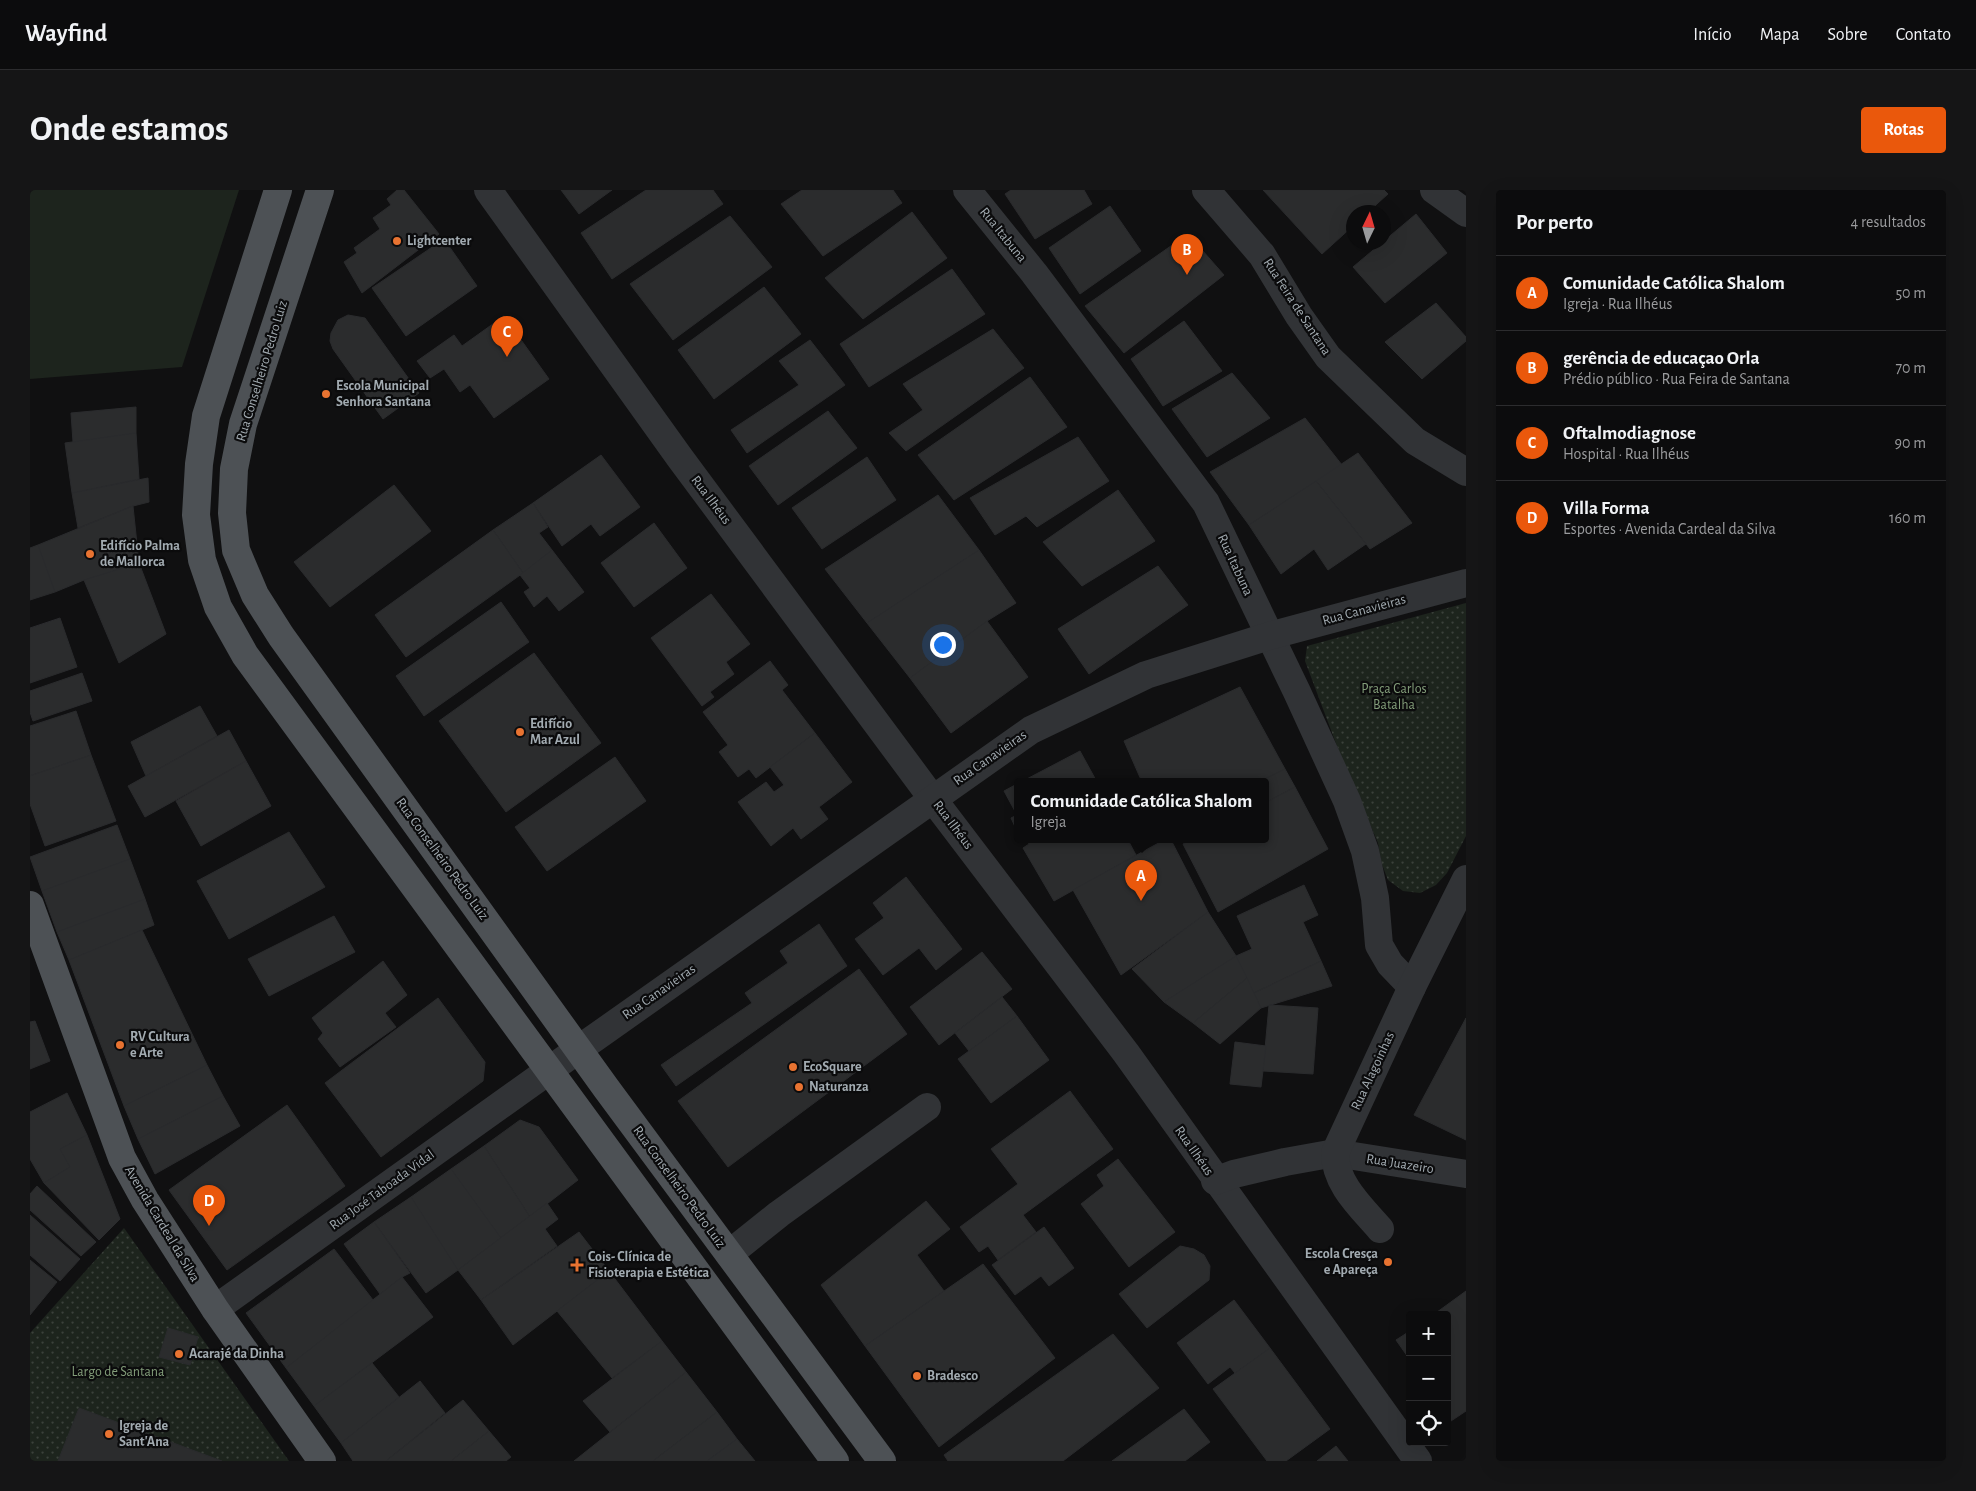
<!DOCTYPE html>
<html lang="pt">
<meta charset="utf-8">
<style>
:root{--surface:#0c0c0d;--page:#151516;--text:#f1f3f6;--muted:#9a9b9d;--line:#2c2c2e;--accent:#ea580c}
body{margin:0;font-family:"Alegreya Sans",sans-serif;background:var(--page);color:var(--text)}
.controls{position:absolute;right:15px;bottom:15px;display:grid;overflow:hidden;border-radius:5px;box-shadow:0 5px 20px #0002}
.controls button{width:45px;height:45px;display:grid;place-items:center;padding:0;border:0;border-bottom:1px solid var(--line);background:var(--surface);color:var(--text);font:25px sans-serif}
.compass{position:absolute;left:1316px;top:15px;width:45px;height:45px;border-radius:50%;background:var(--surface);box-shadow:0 5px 20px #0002;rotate:5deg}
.you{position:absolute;left:912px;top:454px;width:18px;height:18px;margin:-12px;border:4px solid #fff;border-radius:50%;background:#1a73e8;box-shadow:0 0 0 8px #1a73e833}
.badge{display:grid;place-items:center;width:32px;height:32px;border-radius:50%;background:var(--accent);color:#fff;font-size:16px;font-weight:700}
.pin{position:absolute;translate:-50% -41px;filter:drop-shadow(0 1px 2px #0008)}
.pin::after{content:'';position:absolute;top:26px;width:18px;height:15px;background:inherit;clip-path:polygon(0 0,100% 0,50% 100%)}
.popup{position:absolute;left:984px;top:588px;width:255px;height:65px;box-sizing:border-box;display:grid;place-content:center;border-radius:5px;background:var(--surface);filter:drop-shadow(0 1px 4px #0005);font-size:16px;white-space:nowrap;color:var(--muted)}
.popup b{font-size:19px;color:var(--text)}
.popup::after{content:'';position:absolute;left:50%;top:100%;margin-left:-10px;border:10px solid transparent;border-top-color:var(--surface)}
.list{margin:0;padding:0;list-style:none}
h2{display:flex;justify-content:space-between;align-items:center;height:65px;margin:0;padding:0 20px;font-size:21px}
h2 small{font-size:16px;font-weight:400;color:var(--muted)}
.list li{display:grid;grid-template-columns:32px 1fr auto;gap:15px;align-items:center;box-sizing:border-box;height:75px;padding:0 20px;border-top:1px solid var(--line)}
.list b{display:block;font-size:19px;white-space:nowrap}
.list p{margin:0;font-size:16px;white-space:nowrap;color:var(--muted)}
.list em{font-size:16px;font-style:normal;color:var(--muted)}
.icon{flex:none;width:28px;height:28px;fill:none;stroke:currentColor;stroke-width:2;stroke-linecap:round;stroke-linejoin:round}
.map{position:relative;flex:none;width:1436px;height:1271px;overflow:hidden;border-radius:5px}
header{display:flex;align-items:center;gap:30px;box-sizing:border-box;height:70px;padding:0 25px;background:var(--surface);border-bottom:1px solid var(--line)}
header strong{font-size:24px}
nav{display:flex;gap:28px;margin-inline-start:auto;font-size:18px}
.intro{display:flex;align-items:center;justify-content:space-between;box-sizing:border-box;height:120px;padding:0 30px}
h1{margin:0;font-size:35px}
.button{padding:12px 22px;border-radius:5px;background:var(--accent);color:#fff;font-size:18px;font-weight:700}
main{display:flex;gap:30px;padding:0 30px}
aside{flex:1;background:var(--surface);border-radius:5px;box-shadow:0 5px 20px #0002}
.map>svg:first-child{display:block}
.grass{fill:#1d241d}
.park{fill:url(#park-dots)}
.building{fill:#2b2c2d;stroke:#2a2b2d}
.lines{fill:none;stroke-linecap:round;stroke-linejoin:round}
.minor{stroke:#313336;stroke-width:28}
.major{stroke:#4d5155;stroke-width:28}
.poi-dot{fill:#e87331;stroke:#0b0b0c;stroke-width:2}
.labels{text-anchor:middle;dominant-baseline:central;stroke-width:4.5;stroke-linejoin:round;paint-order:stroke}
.street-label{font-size:14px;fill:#a2abb1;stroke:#0b0b0c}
.poi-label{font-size:14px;font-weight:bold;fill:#a2abb1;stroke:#0b0b0c;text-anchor:start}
.park-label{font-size:14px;fill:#829c79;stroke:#0b0b0c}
</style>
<header>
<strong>Wayfind</strong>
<nav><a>Início</a><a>Mapa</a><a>Sobre</a><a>Contato</a></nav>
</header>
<div class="intro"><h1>Onde estamos</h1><a class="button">Rotas</a></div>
<main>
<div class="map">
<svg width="1436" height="1271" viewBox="0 0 1436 1271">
<defs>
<pattern id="park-dots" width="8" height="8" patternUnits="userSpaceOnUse" patternTransform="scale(1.25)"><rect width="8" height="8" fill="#1d241d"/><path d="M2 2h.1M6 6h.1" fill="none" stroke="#3b413b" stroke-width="1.8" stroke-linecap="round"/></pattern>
</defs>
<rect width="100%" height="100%" fill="#101011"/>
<path class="grass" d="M 0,0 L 209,0 L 152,177 L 0,189 Z"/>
<g class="park">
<path d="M 1436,413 L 1436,646 L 1417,683 L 1406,695 L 1390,703 L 1373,701 L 1358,690 L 1351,672 L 1348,653 L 1313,572 L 1275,471 L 1277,456 Z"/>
<path d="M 94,1038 L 259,1271 L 0,1271 L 0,1143 Z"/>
</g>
<g class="building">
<path d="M 367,0 L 374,0 L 409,44 L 332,103 L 314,72 L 327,63 L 324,58 L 350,39 L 343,28 L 361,15 L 357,9 Z"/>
<path d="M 531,0 L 582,0 L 549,24 Z"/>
<path d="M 616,0 L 683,0 L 693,14 L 582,89 L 551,43 Z"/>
<path d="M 772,0 L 863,0 L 872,13 L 793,66 L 751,14 Z"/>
<path d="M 981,0 L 1054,0 L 1062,14 L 1005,49 L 975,4 Z"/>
<path d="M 1233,0 L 1354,0 L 1358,4 L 1338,22 L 1324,22 L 1324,35 L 1292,64 Z"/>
<path d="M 1080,16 L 1111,61 L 1050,104 L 1019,58 Z"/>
<path d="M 882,22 L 917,68 L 833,129 L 795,88 Z"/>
<path d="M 1386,24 L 1417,63 L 1355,113 L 1323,77 Z"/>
<path d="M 700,26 L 742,77 L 643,150 L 600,94 Z"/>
<path d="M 1158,44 L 1194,85 L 1094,163 L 1055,116 Z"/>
<path d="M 414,49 L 447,96 L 376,146 L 342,98 Z"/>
<path d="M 922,79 L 955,124 L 839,197 L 810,154 Z"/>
<path d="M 734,97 L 771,144 L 684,209 L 648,160 Z"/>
<path d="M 1406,113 L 1436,147 L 1436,151 L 1392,189 L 1355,152 Z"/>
<path d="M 318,125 L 335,128 L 389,203 L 353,229 L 303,159 L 300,151 L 301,143 L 308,130 Z"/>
<path d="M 474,126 L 519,189 L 464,228 L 440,195 L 430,202 L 414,179 L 400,188 L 387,171 L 424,145 L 432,156 Z"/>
<path d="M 1154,131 L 1192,181 L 1133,216 L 1101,169 Z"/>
<path d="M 963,139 L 994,178 L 876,261 L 859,243 L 893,220 L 873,194 Z"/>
<path d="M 780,150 L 815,195 L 717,263 L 701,240 L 769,195 L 749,171 Z"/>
<path d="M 1202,183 L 1240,228 L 1177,267 L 1142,219 Z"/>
<path d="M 1000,187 L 1037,237 L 924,310 L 888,265 Z"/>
<path d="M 106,217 L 106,243 L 43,252 L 41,223 Z"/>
<path d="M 798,221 L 827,258 L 748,315 L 719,276 Z"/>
<path d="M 1275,228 L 1312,275 L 1219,335 L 1180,282 Z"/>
<path d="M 106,243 L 109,289 L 42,303 L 35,253 Z"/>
<path d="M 1048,247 L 1079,291 L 1007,337 L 996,326 L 965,345 L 940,308 Z"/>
<path d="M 1328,263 L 1382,333 L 1340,359 L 1286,291 Z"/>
<path d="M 571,265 L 610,317 L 570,346 L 561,334 L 532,356 L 503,313 Z"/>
<path d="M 837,267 L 866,310 L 792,359 L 762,318 Z"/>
<path d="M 118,288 L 119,312 L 103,316 L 48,338 L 42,303 Z"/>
<path d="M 1286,291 L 1336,354 L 1298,380 L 1284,359 L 1251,384 L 1219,335 Z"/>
<path d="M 364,295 L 401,341 L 300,417 L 264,372 Z"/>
<path d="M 1088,300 L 1125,351 L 1052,396 L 1013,352 Z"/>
<path d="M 908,305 L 949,360 L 837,433 L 795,379 Z"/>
<path d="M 503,313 L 518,337 L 509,343 L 522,360 L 493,383 L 463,340 Z"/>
<path d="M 103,316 L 109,373 L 54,390 L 25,402 L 8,355 Z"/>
<path d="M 624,333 L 657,378 L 604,417 L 571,373 Z"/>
<path d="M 463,340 L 493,383 L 376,467 L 345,425 Z"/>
<path d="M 8,355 L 25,402 L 0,410 L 0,358 Z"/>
<path d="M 522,360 L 554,402 L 529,421 L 517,406 L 504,417 L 494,402 L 500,398 L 490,385 Z"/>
<path d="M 949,360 L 986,413 L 957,431 L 880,488 L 837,433 Z"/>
<path d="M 109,373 L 136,444 L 89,473 L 54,390 Z"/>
<path d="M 1128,376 L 1158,415 L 1059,484 L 1028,439 Z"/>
<path d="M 681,404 L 720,454 L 696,472 L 704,484 L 680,502 L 684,507 L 672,516 L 621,448 Z"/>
<path d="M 471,412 L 499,452 L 394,526 L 366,486 Z"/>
<path d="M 30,428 L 47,477 L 0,493 L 0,438 Z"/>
<path d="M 957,431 L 998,487 L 921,543 L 880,488 Z"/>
<path d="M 504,463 L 571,553 L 476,622 L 409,531 Z"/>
<path d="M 740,471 L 758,495 L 752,500 L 785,543 L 726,588 L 719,579 L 708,587 L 689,562 L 698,555 L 673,522 Z"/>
<path d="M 52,483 L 62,511 L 3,531 L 0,522 L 0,501 Z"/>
<path d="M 1210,497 L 1255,579 L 1229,592 L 1112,592 L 1094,551 Z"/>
<path d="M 170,516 L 187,546 L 116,586 L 101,552 Z"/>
<path d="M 46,521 L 61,565 L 0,586 L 0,536 Z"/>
<path d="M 199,540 L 216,571 L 115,627 L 98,596 Z"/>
<path d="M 785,543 L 822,592 L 789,617 L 798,629 L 771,649 L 763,638 L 741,656 L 708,612 L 736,592 L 744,602 L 754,595 L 740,577 Z"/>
<path d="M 1050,561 L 1067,592 L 991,592 Z"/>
<path d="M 61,565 L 86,631 L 15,656 L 0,614 L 0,586 Z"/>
<path d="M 585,567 L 616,611 L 517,681 L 485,637 Z"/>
<path d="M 216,571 L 241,616 L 171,656 L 146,611 Z"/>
<path d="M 1255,579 L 1265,597 L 1235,613 L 1235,592 L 1229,592 Z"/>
<path d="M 987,594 L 987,638 L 986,639 L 981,628 L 987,625 L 974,601 Z"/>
<path d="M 1265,597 L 1298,659 L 1188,722 L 1153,654 L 1162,650 L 1235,650 L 1235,613 Z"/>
<path d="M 87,635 L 100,669 L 12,701 L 0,667 Z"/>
<path d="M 259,642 L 295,697 L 199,749 L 167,691 Z"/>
<path d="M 997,650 L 1098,650 L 1106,665 L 1024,711 L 993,658 L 999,654 Z"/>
<path d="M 1134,650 L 1141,650 L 1178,722 L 1091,785 L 1043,700 Z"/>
<path d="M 100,669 L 115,709 L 27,742 L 12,701 Z"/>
<path d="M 876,687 L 932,759 L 906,780 L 889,758 L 853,785 L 825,749 L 854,728 L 843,713 Z"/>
<path d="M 1274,695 L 1288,725 L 1273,732 L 1291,771 L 1224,803 L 1206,766 L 1222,759 L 1207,726 Z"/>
<path d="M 115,709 L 124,735 L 39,770 L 27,742 Z"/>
<path d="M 1178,722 L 1206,766 L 1134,812 L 1102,779 Z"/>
<path d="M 304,726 L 325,762 L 239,806 L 218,769 Z"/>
<path d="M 789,734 L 817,776 L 646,896 L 631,875 L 722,813 L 715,803 L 758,773 L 750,761 Z"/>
<path d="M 112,740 L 177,875 L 94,916 L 39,770 Z"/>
<path d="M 952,762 L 982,799 L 909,855 L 880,817 Z"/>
<path d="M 1206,766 L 1217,788 L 1163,833 L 1134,812 Z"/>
<path d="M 353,771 L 377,805 L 355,823 L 366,837 L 310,877 L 288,849 L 293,843 L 282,828 Z"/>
<path d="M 1291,771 L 1302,796 L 1231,818 L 1224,803 Z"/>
<path d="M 829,779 L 877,844 L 698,977 L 648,911 Z"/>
<path d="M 1217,788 L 1231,818 L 1190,854 L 1163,833 Z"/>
<path d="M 972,807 L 987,826 L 939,861 L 925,843 Z"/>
<path d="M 408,808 L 455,872 L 453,891 L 351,967 L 295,893 Z"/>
<path d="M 1239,815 L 1288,818 L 1283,884 L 1233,881 Z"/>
<path d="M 987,826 L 1019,870 L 961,913 L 928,869 Z"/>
<path d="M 1436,828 L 1436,950 L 1384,925 Z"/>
<path d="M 5,831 L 20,871 L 0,879 L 0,832 Z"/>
<path d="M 1205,852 L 1236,856 L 1231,897 L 1200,894 Z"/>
<path d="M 177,875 L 193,906 L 108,949 L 94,916 Z"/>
<path d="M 1040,901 L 1083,959 L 993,1025 L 1006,1042 L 968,1070 L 958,1056 L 949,1062 L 930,1037 L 988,994 L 961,959 Z"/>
<path d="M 37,903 L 57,945 L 30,959 L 40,977 L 14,993 L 0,969 L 0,922 Z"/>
<path d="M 193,906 L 210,936 L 125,984 L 108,949 Z"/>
<path d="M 257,915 L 315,996 L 197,1080 L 139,1000 Z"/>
<path d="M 490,930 L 509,937 L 548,990 L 500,1027 L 454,956 Z"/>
<path d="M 57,945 L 90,1029 L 69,1050 L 14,993 L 40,977 L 30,959 Z"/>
<path d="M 454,956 L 500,1027 L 471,1048 L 421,979 Z"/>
<path d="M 1088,969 L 1145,1042 L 1099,1077 L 1051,1014 L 1074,996 L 1067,985 Z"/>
<path d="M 421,979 L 471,1048 L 428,1080 L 381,1007 Z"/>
<path d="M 7,996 L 66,1052 L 51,1066 L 0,1020 L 0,1004 Z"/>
<path d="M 381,1007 L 428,1080 L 396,1103 L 344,1032 Z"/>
<path d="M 896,1011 L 920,1039 L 887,1065 L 914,1101 L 835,1156 L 791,1095 Z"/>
<path d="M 517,1013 L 528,1029 L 515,1039 L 527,1056 L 451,1110 L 428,1080 Z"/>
<path d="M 0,1025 L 50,1069 L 30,1091 L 0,1065 Z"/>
<path d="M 344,1032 L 380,1083 L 372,1087 L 350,1104 L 314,1054 Z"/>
<path d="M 1014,1037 L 1044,1078 L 1019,1096 L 1011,1086 L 985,1105 L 962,1075 Z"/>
<path d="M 549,1042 L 579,1081 L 483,1155 L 451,1110 Z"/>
<path d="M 1150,1056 L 1164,1059 L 1174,1065 L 1180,1076 L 1179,1090 L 1117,1138 L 1089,1104 Z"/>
<path d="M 304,1059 L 343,1110 L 256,1178 L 216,1123 Z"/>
<path d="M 0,1070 L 27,1092 L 0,1125 Z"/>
<path d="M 953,1074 L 1025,1168 L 909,1257 L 835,1156 Z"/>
<path d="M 579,1081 L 632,1151 L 582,1188 L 527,1121 Z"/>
<path d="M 372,1087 L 403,1127 L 284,1216 L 256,1178 Z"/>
<path d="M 1436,1101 L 1436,1221 L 1421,1231 L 1417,1226 L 1417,1125 L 1403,1125 Z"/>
<path d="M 1204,1110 L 1240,1158 L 1205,1183 L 1200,1177 L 1178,1194 L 1147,1153 Z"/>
<path d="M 138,1138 L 168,1147 L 160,1175 L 129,1167 Z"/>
<path d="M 1380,1141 L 1380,1170 L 1366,1150 Z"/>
<path d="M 1083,1144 L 1129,1198 L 1033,1271 L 918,1271 L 914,1265 Z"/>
<path d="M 632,1151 L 656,1182 L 580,1242 L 553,1211 Z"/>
<path d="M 1240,1158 L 1300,1239 L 1256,1271 L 1237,1271 L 1183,1199 Z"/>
<path d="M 342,1173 L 369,1207 L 311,1253 L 284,1216 Z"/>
<path d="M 656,1182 L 687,1222 L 623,1271 L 544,1271 Z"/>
<path d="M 390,1191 L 415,1223 L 356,1271 L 323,1271 L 311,1253 Z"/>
<path d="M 433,1210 L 459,1241 L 421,1271 L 356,1271 Z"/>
<path d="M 49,1218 L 192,1271 L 28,1271 Z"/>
<path d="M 1154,1219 L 1180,1252 L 1155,1271 L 1082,1271 Z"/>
<path d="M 687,1222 L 707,1249 L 677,1271 L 623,1271 Z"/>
<path d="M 459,1241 L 481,1267 L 476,1271 L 421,1271 Z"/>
<path d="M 707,1249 L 725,1271 L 677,1271 Z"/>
<path d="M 1306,1256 L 1318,1271 L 1287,1271 Z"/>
</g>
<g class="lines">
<g class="minor">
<path d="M 458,0 L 650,268 L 902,608 L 1096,863 L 1388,1271"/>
<path d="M 937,0 L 1004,83 L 1176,313 L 1267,502 L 1317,611 L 1335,661 L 1345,708 L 1349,755 L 1360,774 L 1382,797"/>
<path d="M 1176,0 L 1232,65 L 1269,126 L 1298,167 L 1385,251 L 1436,282"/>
<path d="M 1404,0 L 1436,23"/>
<path d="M 1185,991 L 1204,984 L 1255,972 L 1305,963 L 1436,984"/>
<path d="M 1350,1039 C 1331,1017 1305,994 1305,963 L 1382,797 L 1436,689"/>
<path d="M 699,1064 L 749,1024 L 897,917"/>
<path d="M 185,1119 L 549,859 L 1001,540 L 1116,485 L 1239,446 L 1436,393"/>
</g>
<g class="major">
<path d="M 248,0 L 176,226 L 169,274 L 166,325 L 172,370 L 188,417 L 215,465 L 805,1271"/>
<path d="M 290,0 L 213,234 L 204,279 L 202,323 L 206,360 L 225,405 L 251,446 L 576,898 L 852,1271"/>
<path d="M 0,715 L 92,968 L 115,1010 L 185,1119 L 292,1271"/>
</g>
</g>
<g class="poi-dot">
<circle cx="367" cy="51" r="5"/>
<circle cx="296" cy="204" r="5"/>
<circle cx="60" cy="364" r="5"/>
<circle cx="490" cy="542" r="5"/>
<circle cx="90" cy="855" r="5"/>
<circle cx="763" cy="877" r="5"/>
<circle cx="769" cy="897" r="5"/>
<circle cx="1358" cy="1072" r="5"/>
<path d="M544.5 1067.5h5v5h5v5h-5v5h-5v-5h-5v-5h5z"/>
<circle cx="149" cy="1164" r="5"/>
<circle cx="887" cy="1186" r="5"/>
<circle cx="79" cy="1244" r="5"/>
</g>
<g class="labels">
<g class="street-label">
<text transform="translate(973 45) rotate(51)">Rua Itabuna</text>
<text transform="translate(1267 117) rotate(57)">Rua Feira de Santana</text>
<text transform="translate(232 181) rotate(-73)">Rua Conselheiro Pedro Luiz</text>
<text transform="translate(681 310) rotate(53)">Rua Ilhéus</text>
<text transform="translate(1205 375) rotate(65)">Rua Itabuna</text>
<text transform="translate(1334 420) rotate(-15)">Rua Canavieiras</text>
<text transform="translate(960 568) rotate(-35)">Rua Canavieiras</text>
<text transform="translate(923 635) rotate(53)">Rua Ilhéus</text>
<text transform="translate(412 669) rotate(54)">Rua Conselheiro Pedro Luiz</text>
<text transform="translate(629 802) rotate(-35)">Rua Canavieiras</text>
<text transform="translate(1343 881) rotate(-65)">Rua Alagoinhas</text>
<text transform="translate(1164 961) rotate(55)">Rua Ilhéus</text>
<text transform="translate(1370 974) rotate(9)">Rua Juazeiro</text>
<text transform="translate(649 997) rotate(54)">Rua Conselheiro Pedro Luiz</text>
<text transform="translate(352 1000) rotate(-36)">Rua José Taboada Vidal</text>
<text transform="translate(132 1034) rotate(59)">Avenida Cardeal da Silva</text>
</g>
<g class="poi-label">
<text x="377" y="51">Lightcenter</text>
<text x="306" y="196">Escola Municipal<tspan x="306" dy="16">Senhora Santana</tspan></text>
<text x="70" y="356">Edifício Palma<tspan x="70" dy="16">de Mallorca</tspan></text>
<text x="500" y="534">Edifício<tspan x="500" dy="16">Mar Azul</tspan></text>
<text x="100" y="847">RV Cultura<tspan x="100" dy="16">e Arte</tspan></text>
<text x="773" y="877">EcoSquare</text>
<text x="779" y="897">Naturanza</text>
<text x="1348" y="1064" text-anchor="end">Escola Cresça<tspan x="1348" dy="16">e Apareça</tspan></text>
<text x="558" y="1067">Cois- Clínica de<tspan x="558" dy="16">Fisioterapia e Estética</tspan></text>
<text x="159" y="1164">Acarajé da Dinha</text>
<text x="897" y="1186">Bradesco</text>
<text x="89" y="1236">Igreja de<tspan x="89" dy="16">Sant'Ana</tspan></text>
</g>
<g class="park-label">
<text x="1364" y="499">Praça Carlos<tspan x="1364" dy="16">Batalha</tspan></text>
<text x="88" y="1182">Largo de Santana</text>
</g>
</g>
</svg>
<div class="controls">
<button>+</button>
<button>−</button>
<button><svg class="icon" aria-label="locate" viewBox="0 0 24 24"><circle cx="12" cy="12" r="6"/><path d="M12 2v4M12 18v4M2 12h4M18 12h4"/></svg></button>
</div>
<svg class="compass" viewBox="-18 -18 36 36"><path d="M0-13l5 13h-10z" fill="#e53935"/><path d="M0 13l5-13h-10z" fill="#9a9b9d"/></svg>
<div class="you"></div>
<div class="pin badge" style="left:1111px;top:711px">A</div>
<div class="popup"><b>Comunidade Católica Shalom</b>Igreja</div>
<div class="pin badge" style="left:1157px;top:85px">B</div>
<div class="pin badge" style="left:477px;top:167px">C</div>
<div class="pin badge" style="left:179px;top:1036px">D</div>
</div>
<aside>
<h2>Por perto<small>4 resultados</small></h2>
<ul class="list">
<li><span class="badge">A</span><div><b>Comunidade Católica Shalom</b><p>Igreja · Rua Ilhéus</p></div><em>50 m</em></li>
<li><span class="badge">B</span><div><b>gerência de educaçao Orla</b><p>Prédio público · Rua Feira de Santana</p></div><em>70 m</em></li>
<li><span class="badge">C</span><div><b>Oftalmodiagnose</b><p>Hospital · Rua Ilhéus</p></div><em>90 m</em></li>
<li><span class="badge">D</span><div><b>Villa Forma</b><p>Esportes · Avenida Cardeal da Silva</p></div><em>160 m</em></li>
</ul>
</aside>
</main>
